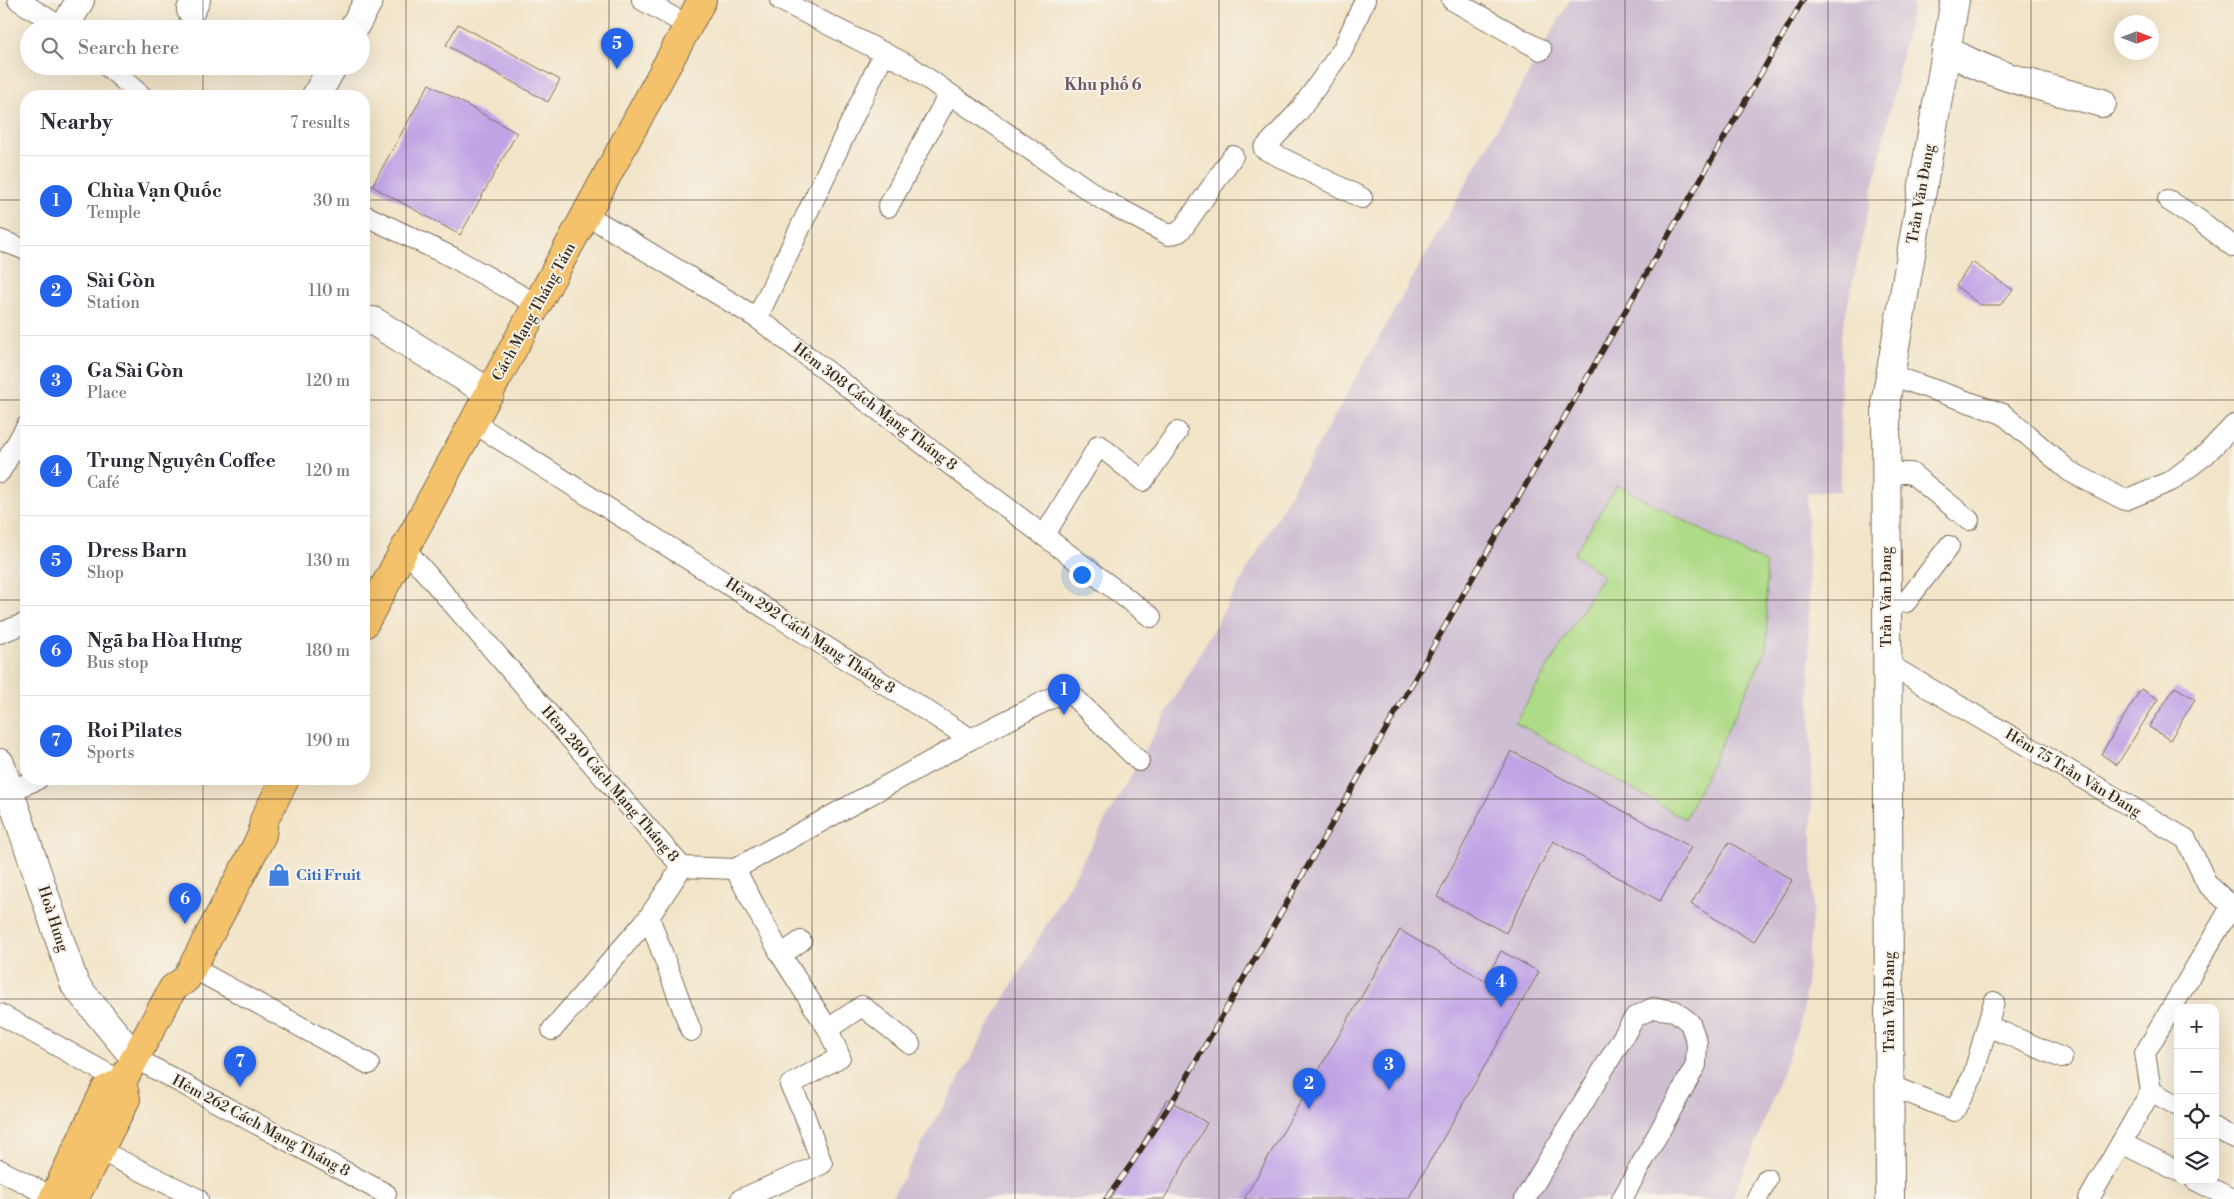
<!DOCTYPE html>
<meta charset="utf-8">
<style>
:root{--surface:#fff;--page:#f7f7f7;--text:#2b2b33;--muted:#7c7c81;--line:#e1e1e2;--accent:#2563eb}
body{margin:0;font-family:"Libre Bodoni",serif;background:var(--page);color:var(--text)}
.controls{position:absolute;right:15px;bottom:15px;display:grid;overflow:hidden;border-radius:10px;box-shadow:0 5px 20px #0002}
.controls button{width:45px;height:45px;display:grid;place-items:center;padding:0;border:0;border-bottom:1px solid var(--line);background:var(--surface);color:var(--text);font:25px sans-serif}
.compass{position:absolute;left:2114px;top:15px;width:45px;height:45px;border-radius:50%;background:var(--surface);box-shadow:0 5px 20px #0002;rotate:90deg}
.you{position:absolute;left:1081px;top:574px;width:18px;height:18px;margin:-12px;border:4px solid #fff;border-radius:50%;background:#1a73e8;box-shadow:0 0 0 8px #1a73e833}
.badge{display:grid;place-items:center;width:32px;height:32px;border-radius:50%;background:var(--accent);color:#fff;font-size:16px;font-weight:700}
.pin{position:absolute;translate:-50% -41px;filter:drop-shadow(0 1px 2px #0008)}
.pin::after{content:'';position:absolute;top:26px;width:18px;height:15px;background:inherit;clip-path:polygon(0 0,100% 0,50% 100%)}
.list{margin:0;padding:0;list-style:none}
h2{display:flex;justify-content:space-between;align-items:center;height:65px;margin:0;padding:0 20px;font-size:21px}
h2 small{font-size:16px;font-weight:400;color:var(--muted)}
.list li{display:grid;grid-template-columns:32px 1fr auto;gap:15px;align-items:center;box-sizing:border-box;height:90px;padding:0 20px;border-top:1px solid var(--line)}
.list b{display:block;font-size:19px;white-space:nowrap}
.list p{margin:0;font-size:16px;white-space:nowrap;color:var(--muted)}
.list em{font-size:16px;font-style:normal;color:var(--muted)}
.icon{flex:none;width:28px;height:28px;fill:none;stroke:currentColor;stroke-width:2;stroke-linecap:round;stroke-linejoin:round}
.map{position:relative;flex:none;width:2234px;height:1199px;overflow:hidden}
.search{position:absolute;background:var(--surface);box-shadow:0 5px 20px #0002;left:20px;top:20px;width:350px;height:55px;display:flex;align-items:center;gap:12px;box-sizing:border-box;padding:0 18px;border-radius:28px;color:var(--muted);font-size:19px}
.panel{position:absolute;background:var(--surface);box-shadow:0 5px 20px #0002;left:20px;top:90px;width:350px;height:695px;border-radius:20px}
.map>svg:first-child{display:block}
.railway{fill:#cdbed2}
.pitch{fill:#aedb87;stroke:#748252}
.building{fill:#c0a4e6}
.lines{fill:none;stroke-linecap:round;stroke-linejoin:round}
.service-casing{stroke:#7b6b5a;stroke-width:22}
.minor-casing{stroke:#7b6b5a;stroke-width:30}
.tertiary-casing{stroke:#7b6b5a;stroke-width:30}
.primary-casing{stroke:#7b6b5a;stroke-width:30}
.service{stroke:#fff;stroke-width:20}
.minor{stroke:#fff;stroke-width:28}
.tertiary{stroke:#fff;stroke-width:28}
.primary{stroke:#f3c26a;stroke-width:28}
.rail-casing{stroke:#3b2a1e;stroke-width:5.5}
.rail{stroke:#f7f3e8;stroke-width:4;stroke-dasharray:11;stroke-linecap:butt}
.grid{fill:none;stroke:#3b2a1e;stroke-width:1;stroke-opacity:0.55}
.labels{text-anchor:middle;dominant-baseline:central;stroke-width:4;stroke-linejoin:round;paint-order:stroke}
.street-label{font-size:15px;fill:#3b2a1e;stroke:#f7f3e8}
.shop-label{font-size:15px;font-weight:bold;fill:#366cbe;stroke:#f7f3e8;text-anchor:start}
.neighbourhood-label{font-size:16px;font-weight:bold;fill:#6a5564;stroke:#f7f3e8}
</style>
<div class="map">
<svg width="2234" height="1199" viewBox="0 0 2234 1199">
<rect width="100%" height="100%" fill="#f7f3e8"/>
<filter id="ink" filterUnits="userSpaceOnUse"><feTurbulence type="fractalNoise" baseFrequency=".02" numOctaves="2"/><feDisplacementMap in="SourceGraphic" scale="10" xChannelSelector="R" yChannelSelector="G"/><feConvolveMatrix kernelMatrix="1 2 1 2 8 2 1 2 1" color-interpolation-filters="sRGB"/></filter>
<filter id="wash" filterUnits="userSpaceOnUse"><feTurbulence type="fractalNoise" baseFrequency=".0096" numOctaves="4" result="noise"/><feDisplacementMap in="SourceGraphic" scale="20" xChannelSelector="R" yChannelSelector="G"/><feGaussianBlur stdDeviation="1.12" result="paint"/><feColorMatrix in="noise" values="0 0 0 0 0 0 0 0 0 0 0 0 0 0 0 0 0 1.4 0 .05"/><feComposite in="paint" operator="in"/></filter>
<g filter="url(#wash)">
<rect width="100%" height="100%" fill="#f2e4c8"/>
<path class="railway" d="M 1570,0 L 1914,0 L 1841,336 L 1840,491 L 1807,493 L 1813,907 L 1803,1015 L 1758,1138 L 1732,1199 L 891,1199 Z"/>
<path class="pitch" d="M 1617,485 L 1766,564 L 1767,648 L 1685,819 L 1515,722 L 1603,575 L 1574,554 Z"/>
<g id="blocks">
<g class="building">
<path d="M 458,24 L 560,80 L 548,102 L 446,45 Z"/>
<path d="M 429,84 L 517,133 L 460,235 L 372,186 Z"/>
<path d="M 1972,262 L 2013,290 L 2000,305 L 1980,305 L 1956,286 Z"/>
<path d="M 2175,687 L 2195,699 L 2170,740 L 2149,727 Z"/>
<path d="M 2141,689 L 2158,699 L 2117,765 L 2101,754 Z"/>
<path d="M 1511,751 L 1691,847 L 1660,901 L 1553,841 L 1506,933 L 1437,897 Z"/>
<path d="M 1729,842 L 1792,880 L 1754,942 L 1691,904 Z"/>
<path d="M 1400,930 L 1485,981 L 1501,951 L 1539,972 L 1408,1199 L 1244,1199 Z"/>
<path d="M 1167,1099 L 1207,1123 L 1164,1199 L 1110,1199 Z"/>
</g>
</g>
</g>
<g filter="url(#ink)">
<use href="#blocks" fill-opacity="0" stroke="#7b6b5a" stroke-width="1"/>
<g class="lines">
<defs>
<g id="service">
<path d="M 18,0 L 64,29"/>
<path d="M 642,0 L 687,25"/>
<path d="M 780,0 L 908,65 L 1103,200 L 1169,235 L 1179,232 L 1183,228 L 1233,156"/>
<path d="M 1452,0 L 1541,50"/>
<path d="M 107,66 L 142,96"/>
<path d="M 1362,198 L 1264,149 L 1300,110 L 1343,49 L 1365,0"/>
<path d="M 2168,200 L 2199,220 L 2234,247"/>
<path d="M 888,207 L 949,94"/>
<path d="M 364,215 L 454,258 L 538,305"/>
<path d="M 587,215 L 757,318 L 1151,617"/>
<path d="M 0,240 L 26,250"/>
<path d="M 757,318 L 884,53"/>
<path d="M 1891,375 L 2003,414 L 2069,471 L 2125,500 L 2171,481 L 2205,455 L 2234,425"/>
<path d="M 474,423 L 971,739 L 1067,690 L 1139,761"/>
<path d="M 0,472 L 26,427"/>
<path d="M 1886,473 L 1911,473 L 1969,520"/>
<path d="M 1044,536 L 1099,445 L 1143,481 L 1177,432"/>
<path d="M 405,549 L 682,867 L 735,869 L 971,739"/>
<path d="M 1886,604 L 1906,602 L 1949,546"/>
<path d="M 0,633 L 26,623"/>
<path d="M 1886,663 L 2186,839 L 2207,884 L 2234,908"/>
<path d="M 0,795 L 38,779"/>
<path d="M 682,867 L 649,917 L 691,1031"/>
<path d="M 735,869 L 781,955 L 828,1029 L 840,1057 L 790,1085 L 803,1111 L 822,1164 L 741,1199"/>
<path d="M 781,955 L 801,941"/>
<path d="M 191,967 L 369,1064"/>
<path d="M 0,1014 L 122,1082"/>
<path d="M 1988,1026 L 2062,1058"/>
<path d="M 828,1029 L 862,1006 L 910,1044"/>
<path d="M 552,1030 L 649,917"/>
<path d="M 135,1058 L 386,1194"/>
<path d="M 1889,1085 L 1954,1111 L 1973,1076 L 1994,1002"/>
<path d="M 2151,1091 L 2178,1106"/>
<path d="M 2215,1128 L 2234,1138"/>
<path d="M 2121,1143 L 2178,1171"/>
<path d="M 99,1150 L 198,1199"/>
<path d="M 0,1170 L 54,1198"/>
<path d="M 2195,1180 L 2232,1199"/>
<path d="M 1525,1199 L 1635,1017 L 1653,1008 L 1675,1011 L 1690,1023 L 1697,1043 L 1696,1065 L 1622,1199"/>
<path d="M 1757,1199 L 1767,1179"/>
<path d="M 2089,1199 L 2151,1091 L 2145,1053 L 2231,907"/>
</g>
<g id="minor">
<path d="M 191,10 L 196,0"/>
<path d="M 64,29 L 80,0"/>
<path d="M 353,29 L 369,0"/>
<path d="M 1946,49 C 1992,78 2050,88 2102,103"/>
<path d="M 316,96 L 333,66"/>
<path d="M 373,321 L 490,393"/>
<path d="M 1890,1199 L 1886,399 L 1955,0"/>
</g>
<path id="tertiary" d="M 0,763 L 75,985 L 135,1058"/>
<g id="primary">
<path d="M 364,624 L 702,0"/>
<path d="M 53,1199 L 105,1090 L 122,1082 L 173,988 L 186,979 L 262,835 L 264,820 L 285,779"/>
<path d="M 74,1199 L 126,1099 L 122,1082"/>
</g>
</defs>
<use href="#service" class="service-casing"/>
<use href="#minor" class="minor-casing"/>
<use href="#tertiary" class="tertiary-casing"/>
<use href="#primary" class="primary-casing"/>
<use href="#service" class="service"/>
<use href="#minor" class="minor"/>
<use href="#tertiary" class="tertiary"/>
<use href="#primary" class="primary"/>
<defs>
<path id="rail" d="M 1106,1199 L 1132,1163 L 1182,1086 L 1803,0"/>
</defs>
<use href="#rail" class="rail-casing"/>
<use href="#rail" class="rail"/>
</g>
</g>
<path class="grid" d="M 203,0 L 203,29M 406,0 L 406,1199M 609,0 L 609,1199M 812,0 L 812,1199M 1015,0 L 1015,1199M 1219,0 L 1219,1199M 1422,0 L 1422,1199M 1625,0 L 1625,1199M 1828,0 L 1828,1199M 2031,0 L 2031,1199M 203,66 L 203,96M 0,200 L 26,200M 364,200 L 2234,200M 0,400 L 26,400M 364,400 L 2234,400M 0,600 L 26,600M 364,600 L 2234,600M 203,779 L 203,1199M 0,799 L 2234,799M 0,999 L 2234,999"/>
<defs>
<symbol id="shop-bare" viewBox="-9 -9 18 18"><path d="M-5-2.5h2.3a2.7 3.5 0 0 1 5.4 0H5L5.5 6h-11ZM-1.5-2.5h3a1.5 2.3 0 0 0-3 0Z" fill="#3f7fe0" stroke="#f7f3e8" stroke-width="2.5" paint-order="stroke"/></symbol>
</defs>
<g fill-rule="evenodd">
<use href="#shop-bare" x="263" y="859" width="32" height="32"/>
</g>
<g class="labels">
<g class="street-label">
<text transform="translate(1921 194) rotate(-80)">Trần Văn Ðang</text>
<text transform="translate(534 312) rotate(-61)">Cách Mạng Tháng Tám</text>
<text transform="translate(875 407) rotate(37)">Hẻm 308 Cách Mạng Tháng 8</text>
<text transform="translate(1886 597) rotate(-90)">Trần Văn Ðang</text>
<text transform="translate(810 636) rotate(33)">Hẻm 292 Cách Mạng Tháng 8</text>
<text transform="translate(2073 773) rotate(31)">Hẻm 75 Trần Văn Ðang</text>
<text transform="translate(610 784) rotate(49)">Hẻm 280 Cách Mạng Tháng 8</text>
<text transform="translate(53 919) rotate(72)">Hoà Hưng</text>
<text transform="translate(1889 1002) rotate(-90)">Trần Văn Ðang</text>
<text transform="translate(261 1126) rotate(28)">Hẻm 262 Cách Mạng Tháng 8</text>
</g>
<g class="shop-label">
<text x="296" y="875">Citi Fruit</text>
</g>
<g class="neighbourhood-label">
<text x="1103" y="85">Khu phố 6</text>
</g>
</g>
</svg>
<div class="controls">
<button>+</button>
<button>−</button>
<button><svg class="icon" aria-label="locate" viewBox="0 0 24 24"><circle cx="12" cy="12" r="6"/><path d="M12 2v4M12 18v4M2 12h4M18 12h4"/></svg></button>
<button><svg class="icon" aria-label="layers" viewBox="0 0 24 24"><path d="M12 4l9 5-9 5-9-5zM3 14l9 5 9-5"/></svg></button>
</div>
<svg class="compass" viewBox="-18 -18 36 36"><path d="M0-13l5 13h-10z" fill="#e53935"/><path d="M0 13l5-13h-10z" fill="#7c7c81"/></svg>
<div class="you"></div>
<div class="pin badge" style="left:1064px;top:715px">1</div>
<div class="pin badge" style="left:1309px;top:1109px">2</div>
<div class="pin badge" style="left:1389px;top:1090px">3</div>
<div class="pin badge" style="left:1501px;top:1007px">4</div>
<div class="pin badge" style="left:617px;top:69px">5</div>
<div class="pin badge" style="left:185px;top:924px">6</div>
<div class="pin badge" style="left:240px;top:1087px">7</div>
<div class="search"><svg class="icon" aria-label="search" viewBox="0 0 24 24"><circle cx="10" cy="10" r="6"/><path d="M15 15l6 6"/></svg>Search here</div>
<section class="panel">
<h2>Nearby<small>7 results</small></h2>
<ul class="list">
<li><span class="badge">1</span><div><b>Chùa Vạn Quốc</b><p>Temple</p></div><em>30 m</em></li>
<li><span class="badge">2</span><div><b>Sài Gòn</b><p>Station</p></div><em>110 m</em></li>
<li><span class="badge">3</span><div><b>Ga Sài Gòn</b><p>Place</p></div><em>120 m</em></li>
<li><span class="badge">4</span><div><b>Trung Nguyên Coffee</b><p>Café</p></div><em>120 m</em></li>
<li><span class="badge">5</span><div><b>Dress Barn</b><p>Shop</p></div><em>130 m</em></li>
<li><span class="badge">6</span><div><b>Ngã ba Hòa Hưng</b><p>Bus stop</p></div><em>180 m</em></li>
<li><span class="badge">7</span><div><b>Roi Pilates</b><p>Sports</p></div><em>190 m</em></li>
</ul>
</section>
</div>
